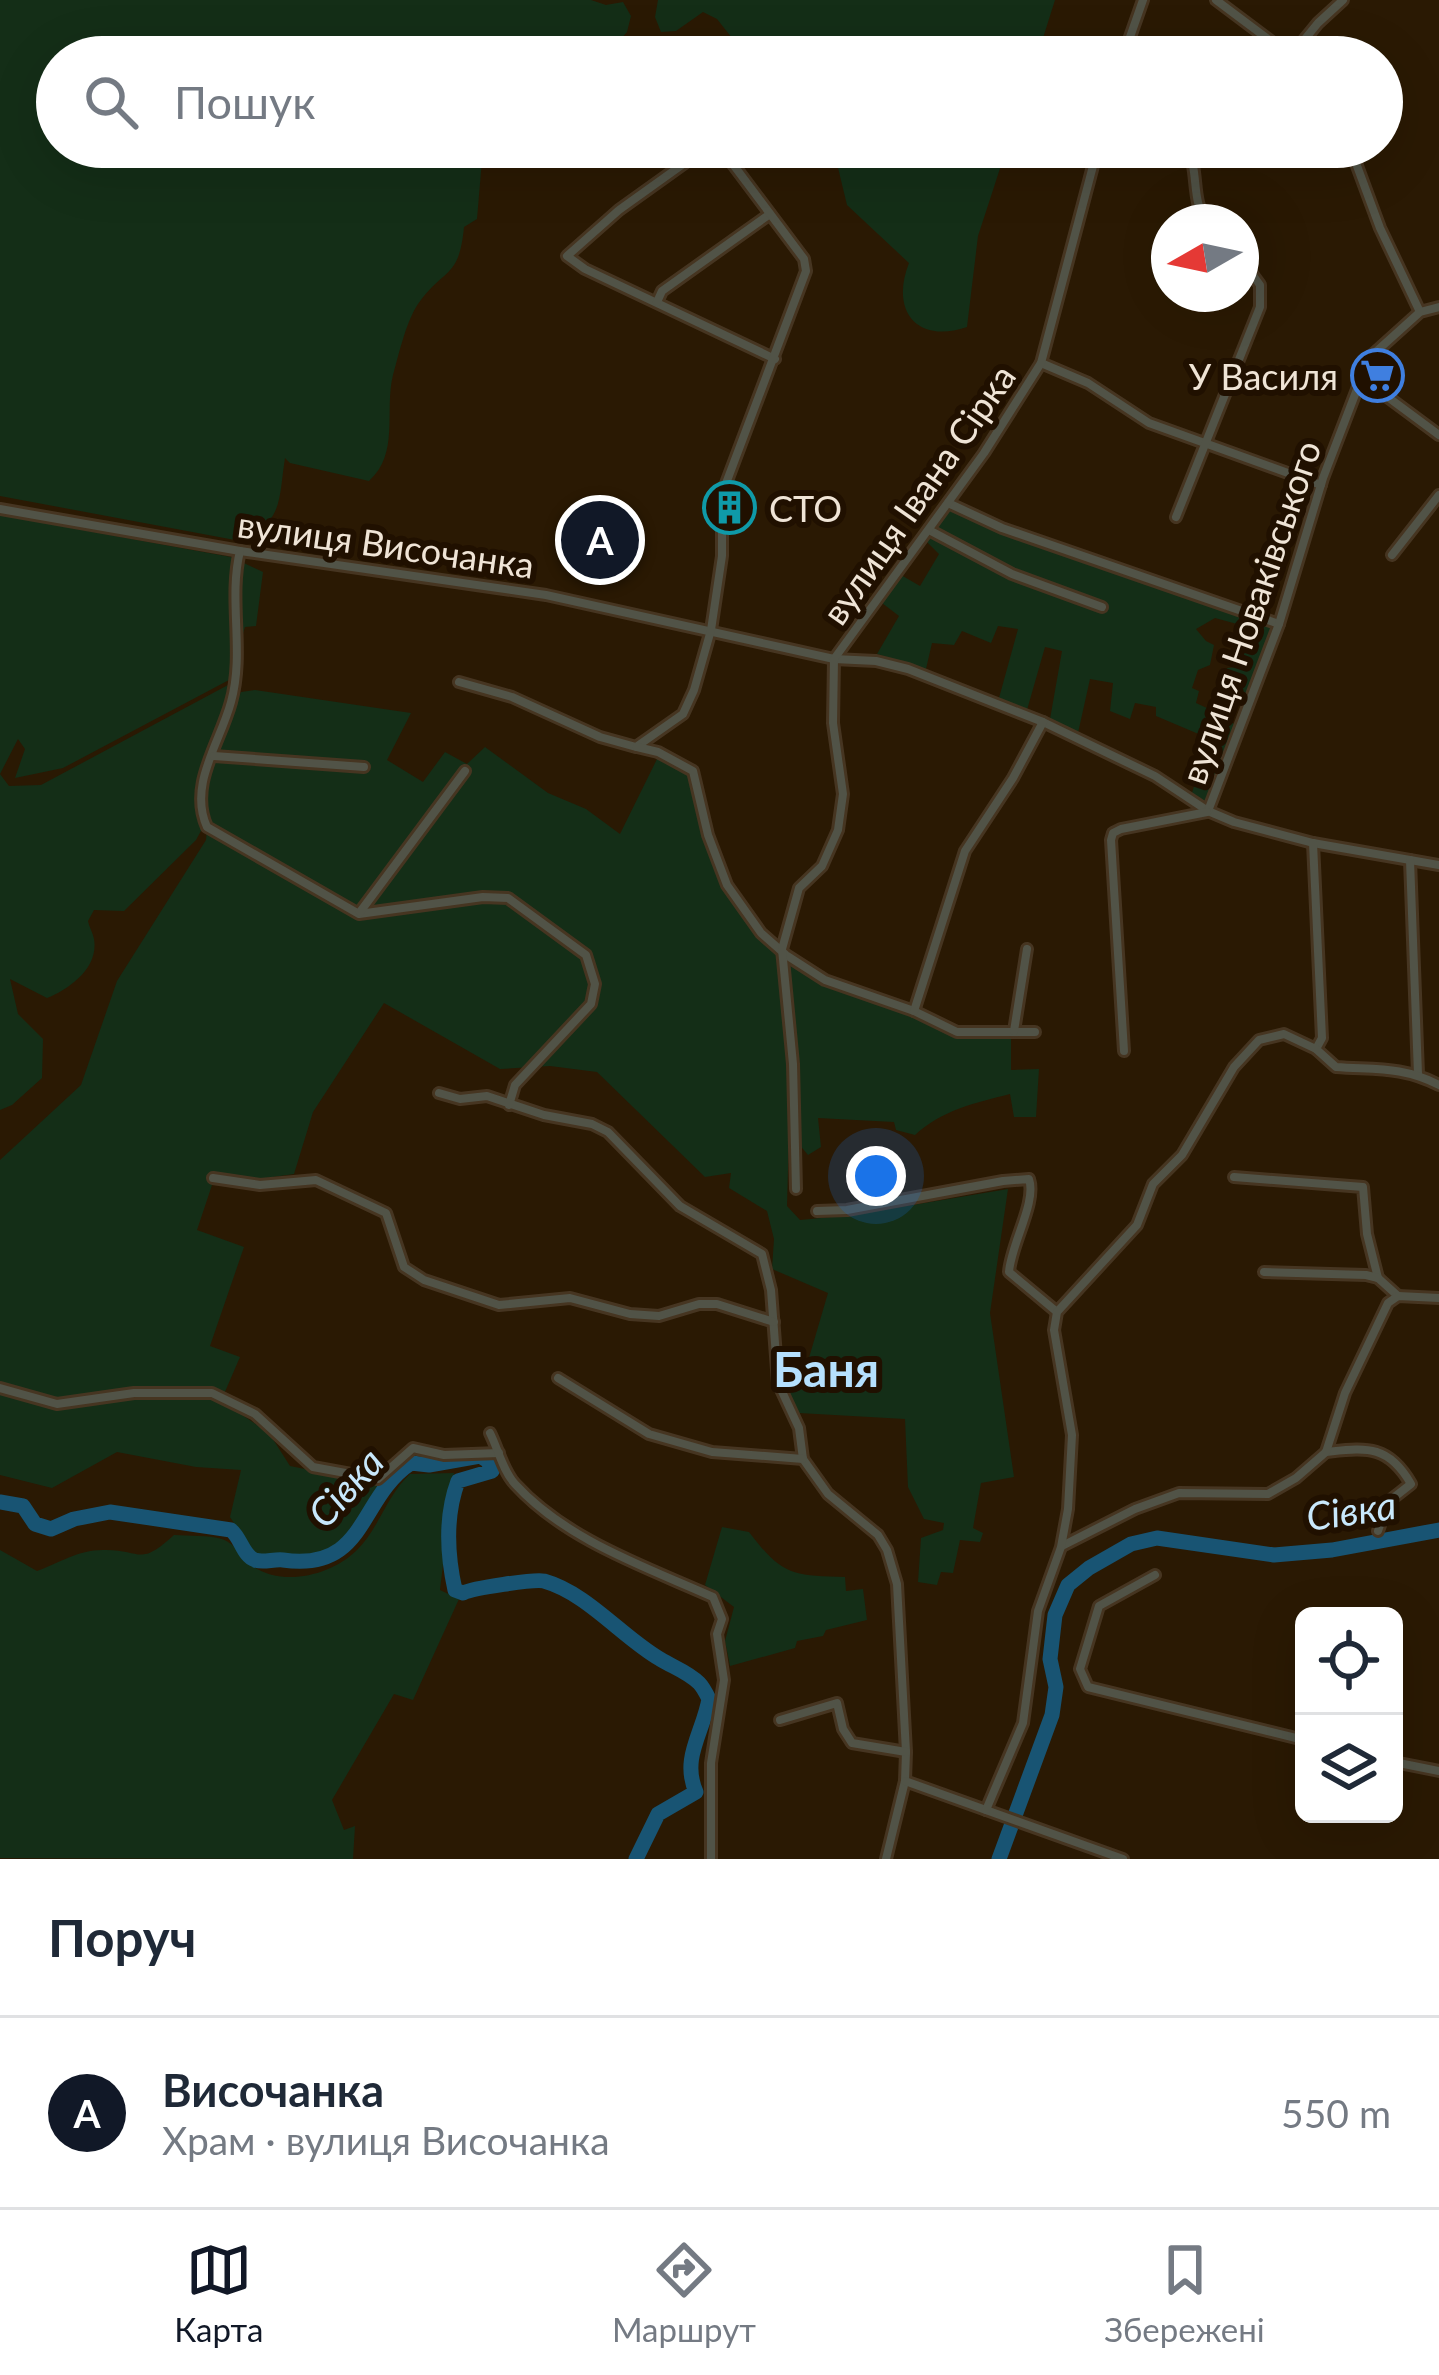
<!DOCTYPE html>
<html lang="uk">
<meta charset="utf-8">
<style>
:root{--surface:#fff;--page:#f6f6f7;--text:#1f2937;--muted:#747a83;--line:#e0e1e3;--accent:#111827}
body{margin:0;font-family:Lato,sans-serif;background:var(--page);color:var(--text)}
.controls{position:absolute;right:36px;bottom:36px;display:grid;overflow:hidden;border-radius:18px;box-shadow:0 12px 48px #0002}
.controls button{width:108px;height:108px;display:grid;place-items:center;padding:0;border:0;border-bottom:3px solid var(--line);background:var(--surface);color:var(--text);font:60px sans-serif}
.compass{position:absolute;left:1151px;top:204px;width:108px;height:108px;border-radius:50%;background:var(--surface);box-shadow:0 12px 48px #0002;rotate:261deg}
.you{position:absolute;left:876px;top:1176px;width:42px;height:42px;margin:-30px;border:9px solid #fff;border-radius:50%;background:#1a73e8;box-shadow:0 0 0 18px #1a73e833}
.badge{display:grid;place-items:center;width:78px;height:78px;border-radius:50%;background:var(--accent);color:#fff;font-size:39px;font-weight:700}
.pin{position:absolute;translate:-50% -50%;border:6px solid #fff;box-shadow:0 3px 12px #0006}
.list{margin:0;padding:0;list-style:none}
h2{display:flex;justify-content:space-between;align-items:center;height:156px;margin:0;padding:0 48px;font-size:51px}
h2 small{font-size:39px;font-weight:400;color:var(--muted)}
.list li{display:grid;grid-template-columns:78px 1fr auto;gap:36px;align-items:center;box-sizing:border-box;height:192px;padding:0 48px;border-top:3px solid var(--line)}
.list b{display:block;font-size:45px;white-space:nowrap}
.list p{margin:0;font-size:39px;white-space:nowrap;color:var(--muted)}
.list em{font-size:39px;font-style:normal;color:var(--muted)}
.icon{flex:none;width:66px;height:66px;fill:none;stroke:currentColor;stroke-width:2;stroke-linecap:round;stroke-linejoin:round}
.map{position:relative;flex:none;width:1439px;height:1859px;overflow:hidden}
.search{position:absolute;background:var(--surface);box-shadow:0 12px 48px #0002;left:36px;right:36px;top:36px;height:132px;display:flex;align-items:center;gap:30px;box-sizing:border-box;padding:0 42px;border-radius:66px;color:var(--muted);font-size:45px}
.sheet{height:348px;background:var(--surface)}
nav{display:flex;justify-content:space-around;align-items:center;box-sizing:border-box;height:168px;border-top:3px solid var(--line);background:var(--surface);font-size:33px;color:var(--muted)}
nav a{display:grid;justify-items:center;gap:6px}
nav .on{color:var(--accent)}
.map>svg:first-child{display:block}
.green{fill:#142e17}
.lines{fill:none;stroke-linecap:round;stroke-linejoin:round}
.river{stroke:#185473;stroke-width:15}
.minor-casing{stroke:#463521;stroke-width:14}
.minor{stroke:#515347;stroke-width:8}
.labels{text-anchor:middle;dominant-baseline:central;stroke-width:12;stroke-linejoin:round;paint-order:stroke}
.poi-label{font-size:36px;fill:#efe4d6;stroke:#201000;text-anchor:end}
.street-label{font-size:36px;fill:#efe4d6;stroke:#201000}
.water-label{font-size:39px;font-style:italic;fill:#c8e8fc;stroke:#201000}
.district-label{font-size:48px;font-weight:bold;fill:#b5e0fd;stroke:#201000}
</style>
<div class="map">
<svg width="1439" height="1859" viewBox="0 0 1439 1859">
<rect width="100%" height="100%" fill="#2a1903"/>
<g class="green">
<path d="M 0,0 L 591,0 L 606,5 L 623,2 L 631,16 L 627,32 L 605,57 L 57,57 L 57,147 L 490,147 L 482,160 L 477,219 L 464,227 C 459,280 444,267 418,304 C 406,322 399,354 393,375 C 384,411 400,453 369,481 L 290,463 L 285,458 C 278,503 284,524 235,540 L 0,496 Z"/>
<path d="M 658,0 L 1055,0 L 1037,57 L 747,57 L 717,19 L 703,12 L 676,31 L 661,32 L 655,17 Z"/>
<path d="M 833,147 L 1007,147 L 978,236 L 967,327 C 917,344 890,311 909,263 L 847,205 Z"/>
<path d="M 950,506 L 1219,603 L 1277,619 L 1246,700 L 1222,686 L 1227,668 L 1238,667 L 1244,633 L 1237,624 L 1215,618 L 1196,629 L 1206,641 L 1214,645 L 1210,665 L 1198,670 L 1192,688 L 1199,691 L 1196,703 L 1209,709 L 1208,715 L 1235,724 L 1208,803 L 1192,793 L 1208,738 L 1156,716 L 1156,707 L 1135,703 L 1130,719 L 1110,711 L 1113,683 L 1090,679 L 1078,733 L 1050,719 L 1062,651 L 1045,647 L 1027,710 L 999,698 L 1018,629 L 998,626 L 991,643 L 962,631 L 954,645 L 932,643 L 926,669 L 877,654 L 899,616 L 882,603 L 901,575 L 920,586 L 939,554 L 926,541 Z"/>
<path d="M 0,515 L 231,557 L 263,572 L 256,626 L 245,627 L 229,680 L 63,768 L 15,778 L 25,749 L 18,739 L 0,774 L 9,786 L 41,785 L 228,685 L 218,742 L 241,692 L 255,690 L 411,713 L 387,760 L 423,782 L 445,752 L 467,764 L 485,747 L 548,793 L 586,809 L 620,834 L 659,755 L 688,772 L 701,832 L 724,886 L 775,950 L 802,972 L 957,1035 L 1011,1034 L 1011,1070 L 1039,1069 L 1036,1117 L 1014,1117 L 1010,1094 C 975,1103 942,1110 915,1135 L 896,1130 L 894,1122 L 818,1118 L 821,1147 L 808,1155 L 789,1132 L 787,1206 L 800,1220 L 853,1215 L 1008,1189 L 990,1313 L 1014,1477 L 981,1483 L 973,1528 L 983,1533 L 980,1542 L 960,1540 L 953,1573 L 941,1572 L 937,1585 L 918,1582 L 921,1538 L 943,1530 L 944,1523 L 924,1519 L 908,1487 L 905,1419 L 799,1413 L 786,1386 L 801,1385 L 828,1293 L 772,1269 L 774,1239 L 767,1211 L 729,1188 L 731,1173 L 705,1177 L 597,1072 L 550,1066 L 500,1069 L 384,1003 L 313,1112 L 294,1174 L 259,1179 L 215,1176 L 197,1230 L 244,1247 L 210,1346 L 240,1357 L 221,1401 L 269,1433 L 290,1466 L 380,1484 L 337,1548 L 296,1558 L 254,1554 L 230,1517 L 241,1470 L 196,1467 L 117,1452 L 52,1488 L 0,1475 L 0,1160 L 81,1085 L 117,981 L 206,840 L 208,818 L 196,840 L 124,911 L 94,910 L 88,921 C 89,927 93,933 94,939 C 99,968 69,989 47,998 L 10,979 L 18,1014 L 43,1039 L 42,1078 L 12,1105 L 0,1110 Z"/>
<path d="M 454,1473 L 440,1590 L 459,1599 L 413,1700 L 394,1694 L 332,1800 L 344,1830 L 355,1826 L 353,1859 L 0,1858 L 0,1550 L 37,1571 C 60,1563 77,1550 103,1550 C 142,1549 138,1568 174,1535 C 189,1536 208,1535 222,1539 C 235,1543 240,1556 250,1564 C 280,1588 330,1576 356,1551 C 379,1529 386,1496 410,1474 Z"/>
<path d="M 722,1527 L 749,1532 C 782,1575 791,1576 845,1577 L 846,1591 L 863,1589 L 867,1620 L 826,1630 L 823,1636 L 797,1641 L 795,1648 L 730,1666 L 725,1641 L 734,1607 L 705,1585 Z"/>
</g>
<g class="lines">
<g class="river">
<path d="M 0,1502 L 23,1506 L 35,1524 L 51,1529 L 74,1519 L 110,1512 L 231,1530 C 241,1538 243,1556 255,1560 C 262,1563 274,1559 283,1560 C 367,1572 358,1498 411,1463 L 429,1465 L 480,1456 L 488,1461 L 492,1471 L 458,1481 C 445,1516 447,1554 455,1590 L 463,1593 C 473,1588 534,1579 544,1581 C 587,1593 622,1637 660,1659 C 673,1667 688,1672 699,1683 C 703,1687 707,1695 709,1699 C 703,1733 681,1758 696,1792 L 658,1814 L 636,1859"/>
<path d="M 999,1859 L 1052,1715 L 1056,1687 L 1050,1659 L 1055,1615 L 1068,1585 L 1089,1568 L 1131,1544 L 1157,1538 L 1274,1555 L 1332,1550 L 1439,1530"/>
</g>
<defs>
<g id="minor">
<path d="M 1216,0 L 1292,57"/>
<path d="M 1291,56 L 1318,23 L 1343,0"/>
<path d="M 1123,57 L 1143,0"/>
<path d="M 707,147 L 619,210 L 567,256 L 585,269 L 775,359"/>
<path d="M 1187,147 C 1200,174 1190,199 1207,222"/>
<path d="M 1350,147 L 1380,228 L 1420,312"/>
<path d="M 657,302 L 662,291 L 770,214"/>
<path d="M 1041,363 L 1088,383 L 1149,423 L 1321,485"/>
<path d="M 1362,378 L 1439,435"/>
<path d="M 948,503 L 1002,528 L 1279,624"/>
<path d="M 0,509 L 240,551 L 546,595 L 834,659 L 876,661 L 908,669 L 1043,722 L 1155,776 L 1208,811 L 1234,822 L 1313,843 L 1439,865"/>
<path d="M 1176,517 L 1260,307 L 1260,285 L 1241,259"/>
<path d="M 929,530 L 1012,574 L 1102,607"/>
<path d="M 240,551 C 228,600 245,652 231,702 C 220,743 188,785 207,827 L 359,914 L 483,897 L 508,898 L 586,955 L 595,984 L 591,1004 L 515,1085 L 509,1105"/>
<path d="M 1392,555 L 1439,495"/>
<path d="M 459,682 L 512,697 L 600,737 L 636,747 L 683,714 L 694,690 L 711,630 L 722,556 L 722,494 L 806,271 L 804,259 L 720,147"/>
<path d="M 637,747 L 658,752 L 693,771 L 708,835 L 727,885 L 761,933 L 786,955 L 825,980 L 914,1011 L 957,1032 L 1035,1032"/>
<path d="M 214,756 L 364,767"/>
<path d="M 1208,811 L 1279,624 L 1323,478 L 1369,358 L 1420,312 L 1439,307"/>
<path d="M 1313,843 L 1322,1038 L 1316,1049"/>
<path d="M 1410,860 L 1418,1074"/>
<path d="M 360,912 L 465,771"/>
<path d="M 914,1011 L 965,851 L 1013,778 L 1043,722"/>
<path d="M 1014,1031 L 1027,949"/>
<path d="M 1124,1051 L 1111,840 L 1113,833 L 1121,829 L 1207,812"/>
<path d="M 439,1093 L 460,1099 L 487,1096 L 544,1115 L 592,1124 L 608,1132 L 680,1206 L 762,1254 L 771,1290 L 778,1383 L 799,1428 L 803,1459 L 828,1494 L 878,1535 L 887,1550 L 897,1584 L 906,1752 L 905,1781 L 886,1859"/>
<path d="M 1234,1177 L 1363,1187 L 1367,1234 L 1378,1278"/>
<path d="M 213,1178 L 260,1185 L 316,1180 L 386,1213 L 404,1267 L 424,1280 L 499,1305 L 570,1298 L 630,1314 L 659,1316 L 699,1304 L 717,1304 L 774,1322"/>
<path d="M 796,1189 L 793,1064 L 782,949 L 799,888 L 822,866 L 838,830 L 843,794 L 833,723 L 834,659 L 984,453 L 1041,363 L 1098,147"/>
<path d="M 817,1211 L 847,1210 L 1003,1181 L 1029,1179 C 1037,1202 1011,1244 1009,1272 L 1057,1312"/>
<path d="M 1264,1272 L 1366,1275 L 1378,1278 L 1398,1296"/>
<path d="M 558,1378 L 649,1434 L 712,1452 L 803,1459"/>
<path d="M 0,1388 L 57,1404 L 134,1393 L 212,1393 L 255,1414 L 313,1467 L 378,1479 L 413,1448 L 444,1455 L 499,1453"/>
<path d="M 490,1433 C 498,1449 503,1471 515,1484 C 566,1540 646,1567 713,1597 L 722,1619 L 717,1634 L 724,1680 L 711,1763 L 711,1859"/>
<path d="M 1326,1452 C 1366,1448 1388,1444 1411,1484 L 1388,1502 L 1378,1531"/>
<path d="M 1062,1546 L 1135,1509 L 1179,1493 L 1268,1494 L 1296,1478 L 1326,1452 L 1345,1393 L 1388,1303 L 1398,1296 L 1439,1298"/>
<path d="M 1155,1575 L 1099,1606 L 1080,1669 L 1088,1687 L 1304,1740"/>
<path d="M 1394,1680 L 1394,1693"/>
<path d="M 780,1720 L 837,1703 L 843,1729 L 852,1743 L 906,1752"/>
<path d="M 1394,1762 L 1439,1771"/>
<path d="M 905,1781 L 1123,1859"/>
<path d="M 986,1810 L 1023,1723 L 1038,1611 L 1061,1547 L 1068,1509 L 1072,1435 L 1054,1330 L 1057,1312 L 1137,1225 L 1153,1184 L 1182,1155 L 1234,1067 L 1259,1040 L 1284,1034 L 1316,1049 L 1336,1067 C 1375,1070 1402,1066 1439,1085"/>
</g>
</defs>
<use href="#minor" class="minor-casing"/>
<use href="#minor" class="minor"/>
</g>
<defs>
<symbol id="supermarket-ring" viewBox="-11 -11 22 22"><circle r="9.5" fill="#201000" stroke="#3f7fe0" stroke-width="1.5"/><path d="M-6-5.5h2.5l.6 2H6L4.5 2H-2.5L-4.4-4H-6ZM-1.5 3.2a1.3 1.3 0 1 0 .1 0ZM3 3.2a1.3 1.3 0 1 0 .1 0Z" fill="#3f7fe0"/></symbol>
<symbol id="building-ring" viewBox="-11 -11 22 22"><circle r="9.5" fill="#201000" stroke="#0f9aa8" stroke-width="1.5"/><path d="M-4-6H4V6H1V3H-1V6H-4ZM-2.5-4.3h1.7v1.8h-1.7ZM.8-4.3h1.7v1.8H.8ZM-2.5-1h1.7V.8h-1.7ZM.8-1h1.7V.8H.8Z" fill="#0f9aa8"/></symbol>
</defs>
<g fill-rule="evenodd">
<use href="#supermarket-ring" x="1348" y="346" width="59" height="59"/>
<use href="#building-ring" x="700" y="478" width="59" height="59"/>
</g>
<g class="labels">
<g class="poi-label">
<text x="1338" y="376">У Василя</text>
<text x="769" y="508" text-anchor="start">СТО</text>
</g>
<g class="street-label">
<text transform="translate(918 494) rotate(-55)">вулиця Івана Сірка</text>
<text transform="translate(386 544) rotate(8)">вулиця Височанка</text>
<text transform="translate(1250 612) rotate(-71)">вулиця Новаківського</text>
</g>
<g class="water-label">
<text transform="translate(345 1487) rotate(-48)">Сівка</text>
<text transform="translate(1351 1510) rotate(-8)">Сівка</text>
</g>
<g class="district-label">
<text x="826" y="1368">Баня</text>
</g>
</g>
</svg>
<div class="controls">
<button><svg class="icon" aria-label="locate" viewBox="0 0 24 24"><circle cx="12" cy="12" r="6"/><path d="M12 2v4M12 18v4M2 12h4M18 12h4"/></svg></button>
<button><svg class="icon" aria-label="layers" viewBox="0 0 24 24"><path d="M12 4l9 5-9 5-9-5zM3 14l9 5 9-5"/></svg></button>
</div>
<svg class="compass" viewBox="-18 -18 36 36"><path d="M0-13l5 13h-10z" fill="#e53935"/><path d="M0 13l5-13h-10z" fill="#747a83"/></svg>
<div class="you"></div>
<div class="pin badge" style="left:600px;top:540px">A</div>
<div class="search"><svg class="icon" aria-label="search" viewBox="0 0 24 24"><circle cx="10" cy="10" r="6"/><path d="M15 15l6 6"/></svg>Пошук</div>
</div>
<section class="sheet">
<h2>Поруч<small></small></h2>
<ul class="list">
<li><span class="badge">A</span><div><b>Височанка</b><p>Храм · вулиця Височанка</p></div><em>550 m</em></li>
</ul>
</section>
<nav>
<a class="on"><svg class="icon" aria-label="map" viewBox="0 0 24 24"><path d="M3 6l6-2 6 2 6-2v14l-6 2-6-2-6 2zM9 4v14M15 6v14"/></svg>Карта</a>
<a><svg class="icon" aria-label="directions" viewBox="0 0 24 24"><path d="M12 3l9 9-9 9-9-9zM9 14v-3h6M13 9l2 2-2 2"/></svg>Маршрут</a>
<a><svg class="icon" aria-label="saved" viewBox="0 0 24 24"><path d="M7 4h10v16l-5-4-5 4z"/></svg>Збережені</a>
</nav>
